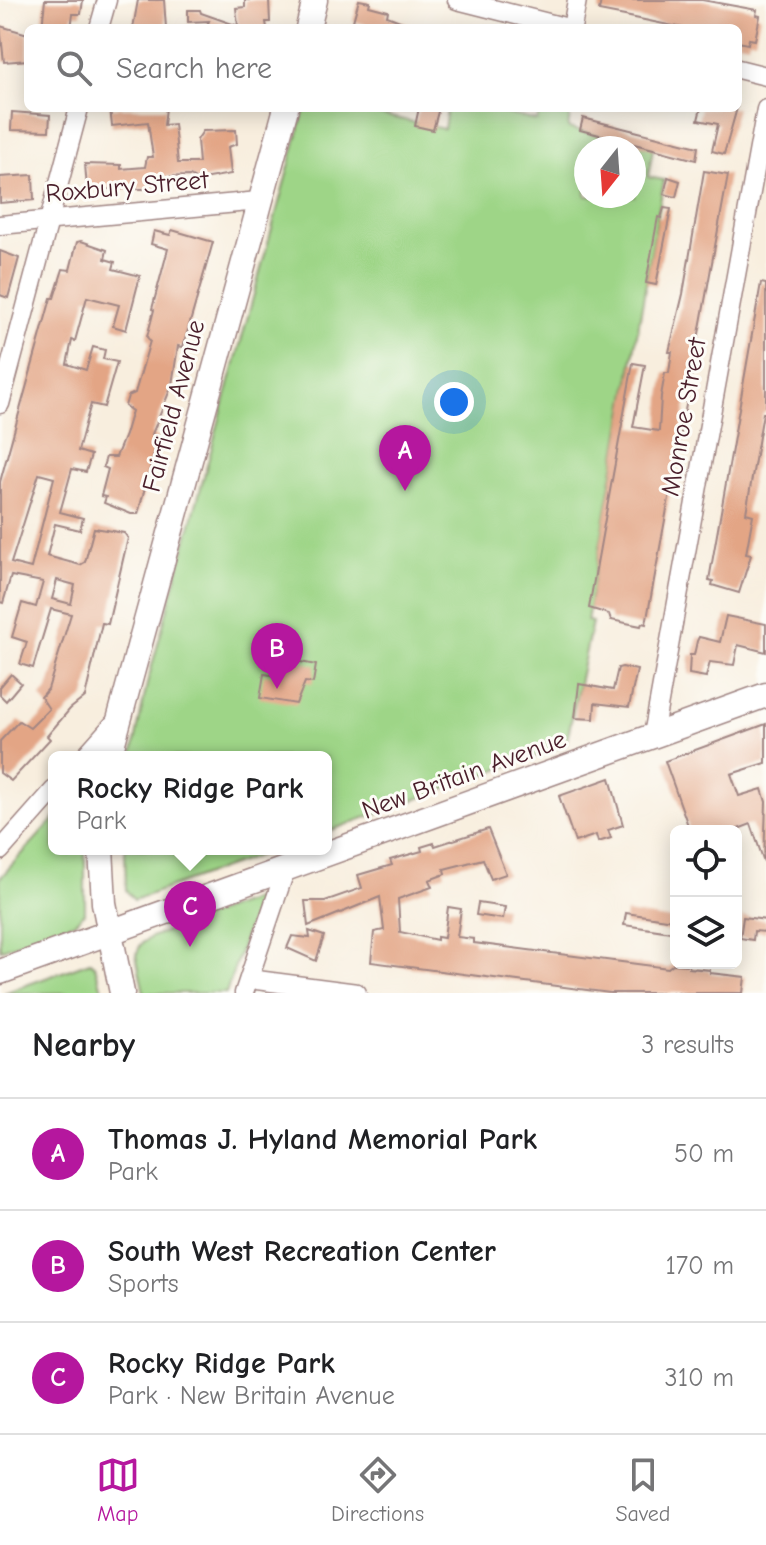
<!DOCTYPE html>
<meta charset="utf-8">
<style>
:root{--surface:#fff;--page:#f6f6f6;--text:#202124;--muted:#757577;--line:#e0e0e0;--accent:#b5179e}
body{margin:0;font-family:"Comic Neue",sans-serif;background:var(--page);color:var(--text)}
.controls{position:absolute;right:24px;bottom:24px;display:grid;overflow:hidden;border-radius:12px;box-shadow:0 4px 20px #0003}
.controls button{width:72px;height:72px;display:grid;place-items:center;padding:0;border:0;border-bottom:2px solid var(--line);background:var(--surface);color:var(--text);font:40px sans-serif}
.compass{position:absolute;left:574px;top:136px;width:72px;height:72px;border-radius:50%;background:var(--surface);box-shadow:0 4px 20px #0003;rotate:197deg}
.you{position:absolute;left:454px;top:402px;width:28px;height:28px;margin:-20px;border:6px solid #fff;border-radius:50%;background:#1a73e8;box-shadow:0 0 0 12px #1a73e833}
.badge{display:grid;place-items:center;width:52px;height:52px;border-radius:50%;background:var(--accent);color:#fff;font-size:26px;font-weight:700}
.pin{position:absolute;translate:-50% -66px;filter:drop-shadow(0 2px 4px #0008)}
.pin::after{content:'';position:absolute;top:42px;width:28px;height:24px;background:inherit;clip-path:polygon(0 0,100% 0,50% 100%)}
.popup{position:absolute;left:48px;top:751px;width:284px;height:104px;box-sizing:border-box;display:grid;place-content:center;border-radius:12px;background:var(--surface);filter:drop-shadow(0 2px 6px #0005);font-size:26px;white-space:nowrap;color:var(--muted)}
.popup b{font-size:30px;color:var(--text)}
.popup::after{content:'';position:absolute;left:50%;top:100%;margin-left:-16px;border:16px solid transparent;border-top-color:var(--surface)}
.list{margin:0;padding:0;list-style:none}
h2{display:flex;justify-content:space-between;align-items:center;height:104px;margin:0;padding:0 32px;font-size:34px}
h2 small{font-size:26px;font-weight:400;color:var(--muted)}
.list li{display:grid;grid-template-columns:52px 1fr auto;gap:24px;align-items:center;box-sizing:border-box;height:112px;padding:0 32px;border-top:2px solid var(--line)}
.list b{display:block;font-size:30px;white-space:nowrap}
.list p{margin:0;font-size:26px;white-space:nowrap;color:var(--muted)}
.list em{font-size:26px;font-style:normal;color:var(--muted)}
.icon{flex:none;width:44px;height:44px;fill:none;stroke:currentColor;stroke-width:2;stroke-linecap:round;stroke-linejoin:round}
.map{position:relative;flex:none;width:766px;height:993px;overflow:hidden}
.search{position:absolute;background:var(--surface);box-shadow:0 4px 20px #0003;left:24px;right:24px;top:24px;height:88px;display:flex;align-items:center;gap:20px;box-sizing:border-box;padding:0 28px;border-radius:12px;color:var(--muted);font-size:30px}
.sheet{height:440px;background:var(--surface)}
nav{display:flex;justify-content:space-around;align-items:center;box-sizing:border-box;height:112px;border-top:2px solid var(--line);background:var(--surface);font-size:22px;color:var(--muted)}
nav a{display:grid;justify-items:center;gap:4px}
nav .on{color:var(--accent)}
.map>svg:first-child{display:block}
.green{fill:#9ed587;stroke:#747a59;stroke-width:2;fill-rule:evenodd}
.building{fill:#e3a585;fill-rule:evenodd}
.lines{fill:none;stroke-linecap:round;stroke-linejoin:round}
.minor-casing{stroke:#a18684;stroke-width:21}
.major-casing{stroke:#a18684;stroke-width:27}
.minor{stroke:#fff;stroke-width:18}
.major{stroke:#fff;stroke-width:24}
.labels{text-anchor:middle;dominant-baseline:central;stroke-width:6;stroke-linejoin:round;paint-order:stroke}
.street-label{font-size:26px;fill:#4a1f2b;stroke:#fdfcf7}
</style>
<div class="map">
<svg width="766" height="993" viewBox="0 0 766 993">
<rect width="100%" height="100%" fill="#fdfcf7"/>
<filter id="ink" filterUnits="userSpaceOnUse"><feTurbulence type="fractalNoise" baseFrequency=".0125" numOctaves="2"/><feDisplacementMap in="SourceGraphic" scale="16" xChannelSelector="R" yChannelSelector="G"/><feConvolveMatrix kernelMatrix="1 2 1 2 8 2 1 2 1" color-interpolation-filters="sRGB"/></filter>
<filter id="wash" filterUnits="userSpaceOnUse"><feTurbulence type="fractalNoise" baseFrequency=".006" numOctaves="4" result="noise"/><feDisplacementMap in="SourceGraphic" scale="32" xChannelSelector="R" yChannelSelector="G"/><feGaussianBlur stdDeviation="1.8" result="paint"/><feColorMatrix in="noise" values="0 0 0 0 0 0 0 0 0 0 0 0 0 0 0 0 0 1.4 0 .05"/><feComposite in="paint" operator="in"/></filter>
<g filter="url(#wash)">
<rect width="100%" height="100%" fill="#f8eede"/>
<g class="green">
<path d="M 305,108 L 351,108 L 444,129 L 447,108 L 483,108 L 537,121 L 540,108 L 571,108 L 568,128 L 653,148 L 648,177 L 664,180 L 587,621 L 592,622 L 566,745 L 326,832 L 326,757 L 132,757 L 147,684 ZM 586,148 L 634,148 L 634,196 L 586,196 Z"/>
<path d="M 54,819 L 54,849 L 85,849 L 85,912 L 75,922 L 0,950 L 0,878 Z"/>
<path d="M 125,849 L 277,849 L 134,900 L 126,890 Z"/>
<path d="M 258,898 L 226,993 L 144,993 L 136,955 L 141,944 L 151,937 Z"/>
<path d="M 90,962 L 95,966 L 103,993 L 4,993 Z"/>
</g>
<g id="blocks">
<g class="building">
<path d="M 45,0 L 83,0 L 81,14 L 73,14 L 71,28 L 42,28 Z"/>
<path d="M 138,0 L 164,0 L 166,28 L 133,28 Z"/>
<path d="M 245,0 L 269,0 L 270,22 L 266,22 L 267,28 L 206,28 L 209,21 L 188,22 L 188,10 L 200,10 L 201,13 L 238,26 L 236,8 L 245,7 Z"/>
<path d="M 359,0 L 370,2 L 369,6 L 388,11 L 387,16 L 418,28 L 378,28 L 353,21 Z"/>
<path d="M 601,0 L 702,0 L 757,10 L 756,15 L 760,16 L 755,40 L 749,39 L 748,44 L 738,42 L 738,28 L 683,28 L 625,16 L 599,11 Z"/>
<path d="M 0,26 L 28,34 L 28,60 L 4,62 Z"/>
<path d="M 110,108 L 166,108 L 164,125 L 174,124 L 178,163 L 199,163 L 197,140 L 203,131 L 236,130 L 237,144 L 228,147 L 231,174 L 197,180 L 190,176 L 157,177 L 157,189 L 87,189 L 85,164 L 121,165 L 121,169 L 145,167 L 147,157 L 153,157 L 148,122 L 112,126 Z"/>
<path d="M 419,108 L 439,108 L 433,130 L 415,126 Z"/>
<path d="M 701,108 L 737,108 L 724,154 L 712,151 L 718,124 L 698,120 Z"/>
<path d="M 12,112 L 50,115 L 49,131 L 11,130 Z"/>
<path d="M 583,118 L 698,147 L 696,160 L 580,130 Z"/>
<path d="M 704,171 L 728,175 L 646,624 L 642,623 L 641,626 L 611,620 L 609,614 L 589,608 L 633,363 L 645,365 L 633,427 L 659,431 L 661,396 L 665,373 L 669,373 L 672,352 L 669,352 L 683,294 Z"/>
<path d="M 33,175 L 34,200 L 0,203 L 0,177 Z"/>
<path d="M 668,177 L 680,181 L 676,197 L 664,194 Z"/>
<path d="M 664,208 L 671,209 L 656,285 L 646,283 L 658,217 L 661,218 Z"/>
<path d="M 172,230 L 213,242 L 183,347 L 178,346 L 172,385 L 152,434 L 158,438 L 138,514 L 131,514 L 104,503 L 106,497 L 101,496 L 108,469 L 103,467 L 106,457 L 116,457 L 125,435 L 132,411 L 125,406 L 128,396 L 135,393 L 150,341 L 147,337 L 154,310 L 152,309 L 168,249 L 151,244 L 154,231 L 170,235 Z"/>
<path d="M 81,241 L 107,250 L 105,259 L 115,262 L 113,269 L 140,276 L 126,330 L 113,326 L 119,305 L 87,297 L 75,341 L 72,340 L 67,364 L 86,370 L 93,347 L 105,350 L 103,359 L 117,362 L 104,407 L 91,404 L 86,421 L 78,451 L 91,455 L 86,472 L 72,469 L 60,512 L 83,518 L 80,530 L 55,524 L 47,556 L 80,565 L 85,562 L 94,528 L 124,533 L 128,538 L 108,624 L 102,623 L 85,697 L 70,709 L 47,736 L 50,739 L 11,781 L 0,773 L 0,741 L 19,721 L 30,728 L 49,709 L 41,697 L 48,689 L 71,614 L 51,609 L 33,668 L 20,664 L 27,642 L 12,637 L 22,603 L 36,607 L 43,582 L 11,576 L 3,603 L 0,602 L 0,482 L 51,298 L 54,298 L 63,269 L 70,270 L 77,242 ZM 39,474 L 54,478 L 31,568 L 11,563 ZM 57,580 L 75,585 L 71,604 L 52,599 Z"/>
<path d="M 0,251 L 19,258 L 8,298 L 0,295 Z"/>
<path d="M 761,283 L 766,284 L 766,413 L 763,413 L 746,513 L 753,515 L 746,554 L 751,555 L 739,593 L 712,585 L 713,581 L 709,580 Z"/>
<path d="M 726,616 L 766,624 L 766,652 L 738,645 L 734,665 L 710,662 L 706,677 L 689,674 L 690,655 L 694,655 L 697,641 L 699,637 L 720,642 Z"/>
<path d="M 280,658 L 316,665 L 313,683 L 305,682 L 296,704 L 260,698 L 264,674 L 277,676 Z"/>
<path d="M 622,667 L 637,670 L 629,707 L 595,703 L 594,719 L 575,718 L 579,684 L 613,690 L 618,668 Z"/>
<path d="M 11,674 L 21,683 L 6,701 L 0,695 L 0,687 Z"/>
<path d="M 766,724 L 766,763 L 731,774 L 739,796 L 762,789 L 766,802 L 764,862 L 751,824 L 733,831 L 690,831 L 665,761 Z"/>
<path d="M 610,778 L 623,825 L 608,830 L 611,838 L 598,842 L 596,835 L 575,842 L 559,796 Z"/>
<path d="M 488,829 L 506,874 L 491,879 L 483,859 L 444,869 L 445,874 L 429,880 L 432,887 L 398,899 L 400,932 L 437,940 L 437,937 L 444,938 L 448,907 L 461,909 L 457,937 L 474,939 L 474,943 L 668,968 L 673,964 L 689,965 L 689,968 L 710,970 L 710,973 L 745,977 L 743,993 L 610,993 L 371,962 L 374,932 L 384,930 L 380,897 L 308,926 L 305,901 L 325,901 L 362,888 L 358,875 L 392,865 L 390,860 L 422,851 L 421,847 L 434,843 L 435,846 Z"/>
<path d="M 478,903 L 505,907 L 503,919 L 476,915 Z"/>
<path d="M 626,913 L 673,920 L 671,932 L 624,925 Z"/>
<path d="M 743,917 L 766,920 L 766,932 L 754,931 L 753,940 L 740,938 Z"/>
<path d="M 309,931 L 324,936 L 316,961 L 287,948 L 292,936 L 310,938 Z"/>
</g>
</g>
</g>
<g filter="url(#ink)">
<use href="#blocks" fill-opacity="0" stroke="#a18684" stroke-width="2"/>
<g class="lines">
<defs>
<g id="minor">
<path d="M 457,0 L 568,28"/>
<path d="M 99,28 L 107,0"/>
<path d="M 572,28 L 577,0"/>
<path d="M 738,69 L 766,76"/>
<path d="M 0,225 L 259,201"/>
<path d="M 0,404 L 79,108"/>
<path d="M 653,735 L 766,109"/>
<path d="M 84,757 L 117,720"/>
<path d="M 0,851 L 54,790"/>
<path d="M 249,979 L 357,993"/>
<path d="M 244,993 L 286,868"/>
</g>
<g id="major">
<path d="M 308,28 L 315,0"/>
<path d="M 109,757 L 286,108"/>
<path d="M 101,849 L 104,903 L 122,993"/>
<path d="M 0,972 L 766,695"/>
</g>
</defs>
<use href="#minor" class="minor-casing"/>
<use href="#major" class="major-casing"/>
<use href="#minor" class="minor"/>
<use href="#major" class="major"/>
</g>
</g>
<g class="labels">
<g class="street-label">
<text transform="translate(127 187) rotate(-5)">Roxbury Street</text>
<text transform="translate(174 406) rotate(-75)">Fairfield Avenue</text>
<text transform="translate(684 417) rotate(-80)">Monroe Street</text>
<text transform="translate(464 775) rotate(-20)">New Britain Avenue</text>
</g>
</g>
</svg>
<div class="controls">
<button><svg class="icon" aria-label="locate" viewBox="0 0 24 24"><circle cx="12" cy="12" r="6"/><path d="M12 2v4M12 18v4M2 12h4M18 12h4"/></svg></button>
<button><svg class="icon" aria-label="layers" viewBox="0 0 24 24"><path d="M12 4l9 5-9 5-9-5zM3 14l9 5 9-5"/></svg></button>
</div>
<svg class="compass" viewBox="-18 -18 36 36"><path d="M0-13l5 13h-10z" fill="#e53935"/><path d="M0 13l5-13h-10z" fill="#757577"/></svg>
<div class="you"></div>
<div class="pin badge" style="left:405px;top:491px">A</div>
<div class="pin badge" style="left:277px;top:689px">B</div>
<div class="pin badge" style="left:190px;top:947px">C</div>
<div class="popup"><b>Rocky Ridge Park</b>Park</div>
<div class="search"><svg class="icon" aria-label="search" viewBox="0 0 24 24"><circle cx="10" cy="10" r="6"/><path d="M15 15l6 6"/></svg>Search here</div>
</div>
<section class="sheet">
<h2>Nearby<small>3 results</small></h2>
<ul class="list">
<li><span class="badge">A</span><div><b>Thomas J. Hyland Memorial Park</b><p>Park</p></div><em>50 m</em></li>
<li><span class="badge">B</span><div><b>South West Recreation Center</b><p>Sports</p></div><em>170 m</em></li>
<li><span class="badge">C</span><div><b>Rocky Ridge Park</b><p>Park · New Britain Avenue</p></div><em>310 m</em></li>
</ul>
</section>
<nav>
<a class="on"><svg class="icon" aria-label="map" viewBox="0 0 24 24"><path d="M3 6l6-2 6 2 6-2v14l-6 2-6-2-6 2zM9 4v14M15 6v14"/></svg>Map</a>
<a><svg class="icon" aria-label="directions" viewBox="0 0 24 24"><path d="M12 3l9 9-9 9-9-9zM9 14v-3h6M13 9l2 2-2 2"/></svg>Directions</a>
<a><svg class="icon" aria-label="saved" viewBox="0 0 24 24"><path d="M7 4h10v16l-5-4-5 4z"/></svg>Saved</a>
</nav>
